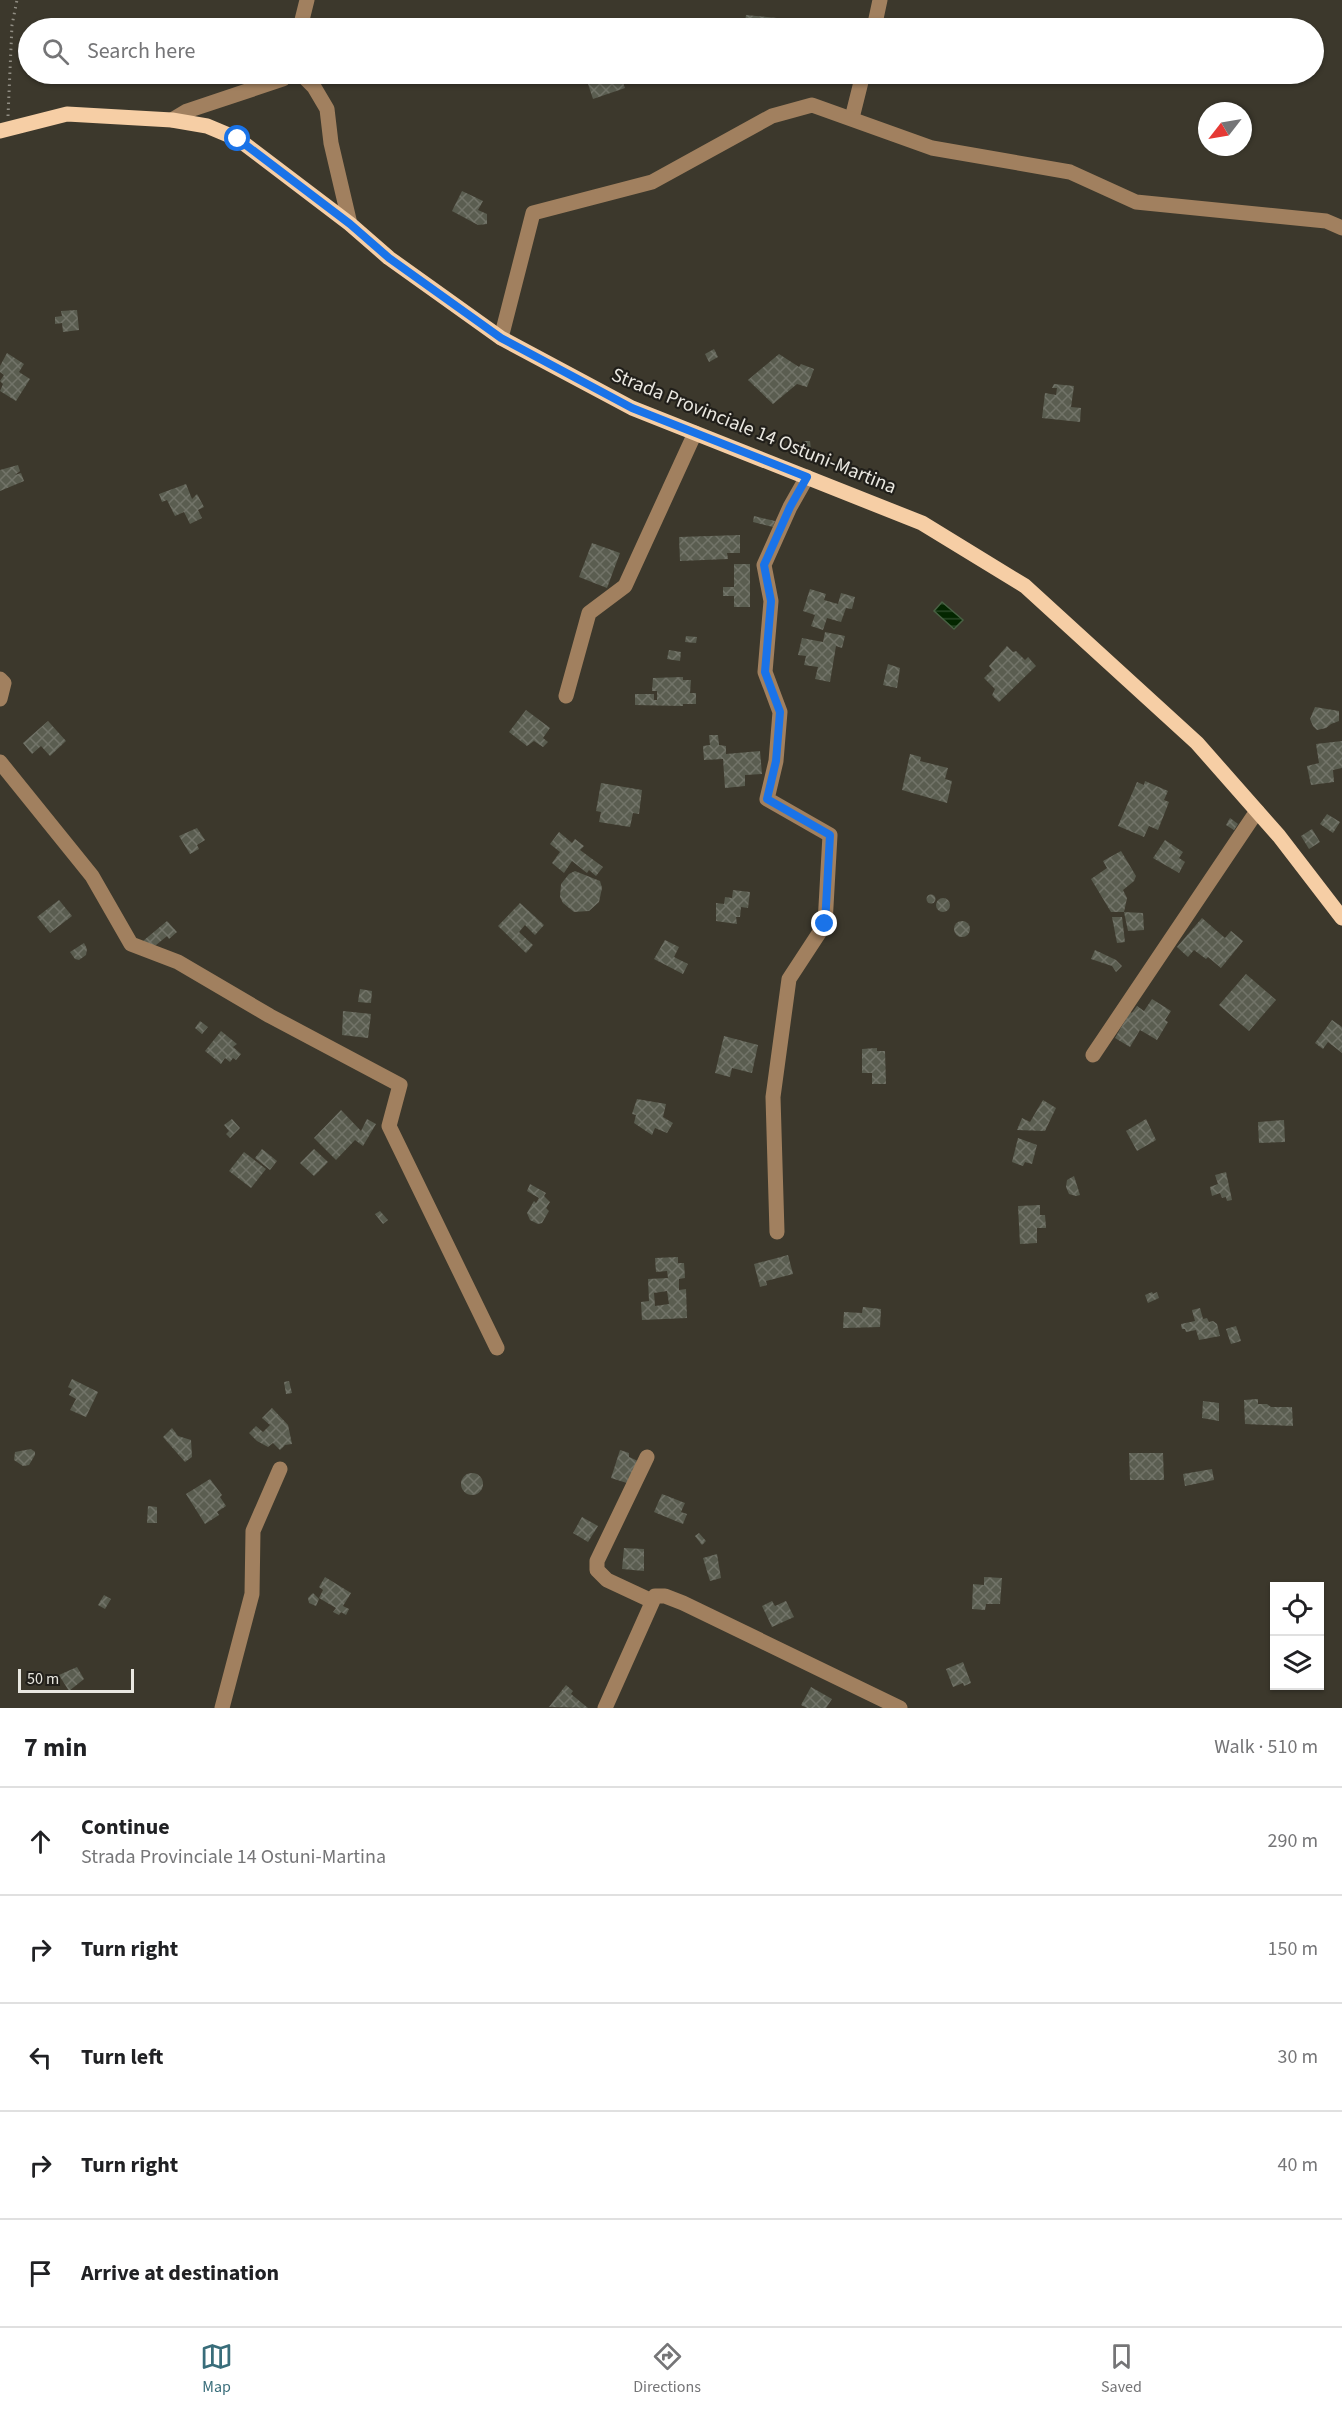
<!DOCTYPE html>
<meta charset="utf-8">
<style>
:root{--surface:#fff;--page:#f6f6f6;--text:#202124;--muted:#757577;--line:#e0e0e0;--accent:#396d7a}
body{margin:0;font-family:"Source Sans 3",sans-serif;background:var(--page);color:var(--text)}
.controls{position:absolute;right:18px;bottom:18px;display:grid;overflow:hidden;border-radius:0px;box-shadow:0 2px 4px #0004}
.controls button{width:54px;height:54px;display:grid;place-items:center;padding:0;border:0;border-bottom:2px solid var(--line);background:var(--surface);color:var(--text);font:30px sans-serif}
.compass{position:absolute;left:1198px;top:102px;width:54px;height:54px;border-radius:50%;background:var(--surface);box-shadow:0 2px 4px #0004;rotate:239deg}
.scale{position:absolute;left:18px;bottom:15px;width:116px;box-sizing:border-box;padding-left:6px;border:3px solid #e9e7e0;border-top:0;font-size:16px;line-height:21px;white-space:nowrap;color:#e9e7e0;-webkit-text-stroke:4px #211f1a;paint-order:stroke}
.stop{position:absolute;width:18px;height:18px;margin:-14px;border:4px solid #1a73e8;border-radius:50%;background:#fff}
.stop.end{background:#1a73e8;border-color:#fff;box-shadow:0 2px 6px #0008}
.list{margin:0;padding:0;list-style:none}
h2{display:flex;justify-content:space-between;align-items:center;height:78px;margin:0;padding:0 24px;font-size:26px}
h2 small{font-size:20px;font-weight:400;color:var(--muted)}
.list li{display:grid;grid-template-columns:39px 1fr auto;gap:18px;align-items:center;box-sizing:border-box;height:108px;padding:0 24px;border-top:2px solid var(--line)}
.list b{display:block;font-size:22px;white-space:nowrap}
.list p{margin:0;font-size:20px;white-space:nowrap;color:var(--muted)}
.list em{font-size:20px;font-style:normal;color:var(--muted)}
.icon{flex:none;width:33px;height:33px;fill:none;stroke:currentColor;stroke-width:2;stroke-linecap:round;stroke-linejoin:round}
.map{position:relative;flex:none;width:1342px;height:1708px;overflow:hidden}
.search{position:absolute;background:var(--surface);box-shadow:0 2px 4px #0004;left:18px;right:18px;top:18px;height:66px;display:flex;align-items:center;gap:15px;box-sizing:border-box;padding:0 21px;border-radius:33px;color:var(--muted);font-size:22px}
.sheet{height:618px;background:var(--surface)}
nav{display:flex;justify-content:space-around;align-items:center;box-sizing:border-box;height:84px;border-top:2px solid var(--line);background:var(--surface);font-size:16px;color:var(--muted)}
nav a{display:grid;justify-items:center;gap:3px}
nav .on{color:var(--accent)}
.map>svg:first-child{display:block}
.water{fill:url(#water-rules);stroke:#486043;stroke-width:1.5}
.building{fill:url(#building-cross-hatch);fill-rule:evenodd}
.lines{fill:none;stroke-linecap:round;stroke-linejoin:round}
.path{stroke:#918e84;stroke-width:3;stroke-dasharray:1.5 4.5;stroke-linecap:butt}
.minor{stroke:#a1805f;stroke-width:15}
.major{stroke:#f6cea5;stroke-width:15}
.route{stroke:#1a73e8;stroke-width:8}
.labels{text-anchor:middle;dominant-baseline:central;stroke-width:4.5;stroke-linejoin:round;paint-order:stroke}
.street-label{font-size:20px;fill:#e9e7e0;stroke:#211f1a}
</style>
<div class="map">
<svg width="1342" height="1708" viewBox="0 0 1342 1708">
<defs>
<pattern id="water-rules" width="6" height="5" patternUnits="userSpaceOnUse" patternTransform="scale(1.5)"><rect width="6" height="5" fill="#032600"/><path d="M0 2.5h6" fill="none" stroke="#284625"/></pattern>
<pattern id="building-cross-hatch" width="8" height="8" patternUnits="userSpaceOnUse" patternTransform="scale(1.5)"><rect width="8" height="8" fill="#5a5d50"/><path d="M0 0l8 8M0 8l8-8" fill="none" stroke="#727469"/></pattern>
</defs>
<rect width="100%" height="100%" fill="#3c382c"/>
<path class="water" d="M 942,602 L 963,620 L 954,629 L 934,611 Z"/>
<g class="building">
<path d="M 746,15 L 777,18 L 776,28 L 744,28 Z"/>
<path d="M 589,74 L 620,74 L 625,88 L 593,99 L 588,84 L 592,82 Z"/>
<path d="M 462,191 L 483,201 L 478,210 L 487,214 L 487,224 L 478,225 L 452,211 Z"/>
<path d="M 77,310 L 79,330 L 63,332 L 62,323 L 55,324 L 55,317 L 62,316 L 61,311 Z"/>
<path d="M 714,349 L 718,357 L 709,362 L 705,354 Z"/>
<path d="M 7,353 L 24,364 L 19,372 L 30,379 L 16,401 L 0,391 L 3,384 L 0,381 L 4,375 L 0,372 L 0,366 Z"/>
<path d="M 779,354 L 799,367 L 801,364 L 814,369 L 807,387 L 797,384 L 773,404 L 748,380 Z"/>
<path d="M 1054,384 L 1074,386 L 1071,407 L 1081,408 L 1080,422 L 1042,418 L 1045,393 L 1056,395 L 1057,388 L 1052,388 Z"/>
<path d="M 803,441 L 810,441 L 811,450 L 804,450 Z"/>
<path d="M 18,465 L 20,471 L 15,475 L 21,473 L 24,481 L 0,491 L 0,470 Z"/>
<path d="M 186,484 L 192,499 L 197,494 L 204,507 L 198,510 L 202,518 L 190,524 L 184,512 L 175,516 L 167,500 L 162,502 L 159,494 Z"/>
<path d="M 754,516 L 775,521 L 773,527 L 753,522 Z"/>
<path d="M 740,535 L 740,553 L 727,553 L 728,559 L 680,561 L 679,537 Z"/>
<path d="M 592,543 L 620,553 L 607,588 L 579,577 Z"/>
<path d="M 734,564 L 750,564 L 750,607 L 734,607 L 734,596 L 723,596 L 723,587 L 734,587 Z"/>
<path d="M 810,589 L 826,594 L 824,600 L 838,604 L 841,593 L 855,597 L 852,609 L 846,608 L 841,622 L 827,618 L 823,630 L 811,626 L 815,615 L 803,611 Z"/>
<path d="M 825,632 L 845,636 L 842,648 L 836,646 L 830,682 L 815,679 L 818,667 L 804,665 L 806,656 L 798,655 L 802,638 L 823,642 Z"/>
<path d="M 686,636 L 697,637 L 696,643 L 685,642 Z"/>
<path d="M 1007,646 L 1013,652 L 1016,651 L 1025,660 L 1028,657 L 1036,666 L 999,702 L 992,695 L 995,689 L 984,678 L 992,670 L 989,666 Z"/>
<path d="M 669,650 L 681,652 L 680,661 L 667,659 Z"/>
<path d="M 888,664 L 900,668 L 897,688 L 883,685 Z"/>
<path d="M 683,677 L 683,680 L 691,680 L 690,693 L 696,693 L 696,704 L 683,704 L 683,706 L 635,705 L 635,694 L 654,694 L 654,700 L 657,700 L 657,691 L 652,691 L 653,678 Z"/>
<path d="M 1315,707 L 1339,711 L 1339,721 L 1331,724 L 1326,728 L 1317,730 L 1313,726 L 1310,719 Z"/>
<path d="M 526,710 L 550,728 L 543,738 L 548,742 L 543,747 L 534,741 L 527,746 L 509,732 Z"/>
<path d="M 48,721 L 66,741 L 50,756 L 41,746 L 32,754 L 23,743 Z"/>
<path d="M 709,735 L 718,735 L 719,745 L 726,746 L 726,754 L 760,751 L 762,774 L 745,775 L 745,786 L 725,788 L 723,759 L 704,760 L 703,746 L 710,745 Z"/>
<path d="M 1342,741 L 1342,768 L 1333,770 L 1334,782 L 1311,785 L 1307,766 L 1319,763 L 1316,744 Z"/>
<path d="M 910,754 L 921,757 L 920,761 L 948,768 L 945,779 L 952,781 L 947,803 L 902,790 Z"/>
<path d="M 1145,781 L 1168,791 L 1164,800 L 1169,802 L 1158,830 L 1149,826 L 1144,837 L 1118,826 L 1137,782 L 1144,785 Z"/>
<path d="M 601,783 L 642,790 L 639,814 L 633,813 L 630,827 L 599,822 L 601,812 L 596,811 Z"/>
<path d="M 1327,814 L 1340,822 L 1333,833 L 1320,824 Z"/>
<path d="M 1230,818 L 1238,824 L 1234,830 L 1226,825 Z"/>
<path d="M 197,828 L 205,840 L 197,845 L 199,849 L 190,854 L 179,836 Z"/>
<path d="M 1312,829 L 1320,842 L 1309,849 L 1301,836 Z"/>
<path d="M 559,832 L 572,843 L 575,839 L 584,846 L 580,850 L 603,867 L 596,876 L 589,870 L 587,873 L 572,861 L 564,873 L 552,863 L 560,852 L 550,844 Z"/>
<path d="M 1165,840 L 1183,852 L 1179,858 L 1185,862 L 1179,873 L 1153,858 Z"/>
<path d="M 1121,851 L 1136,876 L 1134,881 L 1123,890 L 1127,898 L 1124,912 L 1111,912 L 1091,879 L 1107,868 L 1103,861 Z"/>
<path d="M 575,871 L 600,881 L 602,888 L 599,902 L 589,911 L 574,912 L 563,903 L 560,897 L 561,884 L 569,874 Z"/>
<path d="M 733,890 L 750,892 L 748,908 L 741,907 L 740,917 L 736,917 L 737,924 L 716,921 L 716,903 L 724,904 L 725,897 L 732,898 Z"/>
<circle cx="931" cy="899" r="4.5"/>
<circle cx="943" cy="905" r="7"/>
<path d="M 59,900 L 72,916 L 50,933 L 37,917 Z"/>
<path d="M 520,903 L 544,925 L 535,935 L 525,925 L 519,932 L 533,945 L 526,953 L 498,926 Z"/>
<path d="M 1124,912 L 1143,913 L 1144,930 L 1128,931 Z"/>
<path d="M 1112,917 L 1122,917 L 1125,942 L 1117,943 Z"/>
<path d="M 1202,918 L 1225,938 L 1231,931 L 1243,941 L 1221,968 L 1208,957 L 1206,959 L 1194,950 L 1188,957 L 1177,947 Z"/>
<circle cx="962" cy="929" r="8"/>
<path d="M 167,921 L 177,932 L 169,939 L 167,936 L 150,950 L 143,941 Z"/>
<path d="M 665,940 L 679,947 L 674,957 L 688,964 L 683,974 L 654,959 Z"/>
<path d="M 84,943 L 87,949 L 86,955 L 79,960 L 75,959 L 70,952 Z"/>
<path d="M 1095,950 L 1116,960 L 1122,966 L 1116,972 L 1112,966 L 1091,959 Z"/>
<path d="M 1246,974 L 1276,1000 L 1249,1031 L 1219,1005 Z"/>
<path d="M 360,989 L 372,991 L 371,1003 L 358,1002 Z"/>
<path d="M 1152,999 L 1171,1011 L 1165,1020 L 1168,1022 L 1157,1040 L 1140,1030 L 1130,1047 L 1115,1038 L 1130,1012 L 1132,1013 L 1137,1006 L 1144,1011 Z"/>
<path d="M 343,1011 L 371,1014 L 368,1038 L 342,1035 Z"/>
<path d="M 1332,1020 L 1342,1027 L 1342,1053 L 1328,1042 L 1323,1049 L 1315,1043 Z"/>
<path d="M 200,1021 L 208,1027 L 202,1034 L 195,1028 Z"/>
<path d="M 221,1031 L 237,1044 L 233,1047 L 241,1054 L 236,1060 L 233,1058 L 230,1062 L 225,1058 L 221,1064 L 205,1051 Z"/>
<path d="M 724,1036 L 758,1045 L 752,1073 L 732,1068 L 730,1077 L 715,1073 Z"/>
<path d="M 877,1048 L 877,1051 L 885,1051 L 886,1084 L 872,1084 L 872,1073 L 862,1073 L 862,1049 Z"/>
<path d="M 637,1099 L 666,1104 L 663,1117 L 673,1123 L 667,1133 L 655,1128 L 652,1135 L 634,1123 L 636,1115 L 632,1114 Z"/>
<path d="M 1043,1100 L 1056,1108 L 1045,1131 L 1017,1130 L 1022,1118 L 1030,1122 Z"/>
<path d="M 341,1110 L 361,1131 L 367,1119 L 376,1124 L 363,1146 L 355,1140 L 336,1160 L 314,1138 Z"/>
<path d="M 232,1119 L 240,1128 L 230,1138 L 226,1134 L 229,1131 L 224,1125 Z"/>
<path d="M 1146,1119 L 1156,1140 L 1137,1151 L 1126,1131 Z"/>
<path d="M 1284,1120 L 1285,1142 L 1259,1143 L 1258,1122 Z"/>
<path d="M 1018,1138 L 1037,1145 L 1032,1164 L 1025,1162 L 1023,1166 L 1012,1162 Z"/>
<path d="M 262,1149 L 277,1161 L 270,1170 L 255,1158 Z"/>
<path d="M 314,1149 L 328,1162 L 314,1176 L 300,1163 Z"/>
<path d="M 244,1152 L 266,1169 L 251,1188 L 229,1171 Z"/>
<path d="M 1226,1172 L 1232,1200 L 1227,1201 L 1226,1197 L 1222,1198 L 1220,1193 L 1212,1196 L 1210,1187 L 1218,1184 L 1215,1175 Z"/>
<path d="M 1074,1176 L 1080,1195 L 1076,1196 L 1069,1194 L 1066,1187 L 1067,1180 Z"/>
<path d="M 530,1184 L 546,1193 L 544,1196 L 550,1202 L 546,1208 L 549,1211 L 542,1223 L 538,1224 L 530,1220 L 527,1213 L 534,1201 L 536,1203 L 539,1198 L 527,1191 Z"/>
<path d="M 1040,1205 L 1040,1215 L 1045,1215 L 1046,1228 L 1037,1228 L 1037,1243 L 1020,1244 L 1018,1206 Z"/>
<path d="M 380,1211 L 388,1220 L 383,1224 L 375,1214 Z"/>
<path d="M 788,1255 L 793,1274 L 766,1281 L 767,1285 L 760,1287 L 754,1264 Z"/>
<path d="M 678,1257 L 678,1263 L 684,1263 L 685,1278 L 679,1279 L 679,1290 L 686,1289 L 687,1318 L 642,1320 L 641,1302 L 649,1301 L 648,1279 L 668,1278 L 667,1271 L 656,1272 L 655,1258 ZM 667,1291 L 669,1304 L 655,1306 L 654,1293 Z"/>
<path d="M 1152,1292 L 1153,1294 L 1157,1292 L 1159,1298 L 1148,1303 L 1145,1295 Z"/>
<path d="M 863,1307 L 881,1309 L 880,1327 L 843,1328 L 844,1312 L 862,1313 Z"/>
<path d="M 1200,1308 L 1203,1319 L 1207,1318 L 1209,1322 L 1213,1321 L 1217,1324 L 1220,1336 L 1199,1340 L 1196,1330 L 1186,1332 L 1185,1329 L 1182,1329 L 1181,1324 L 1195,1321 L 1192,1310 Z"/>
<path d="M 1236,1326 L 1241,1341 L 1231,1344 L 1226,1329 Z"/>
<path d="M 72,1379 L 98,1392 L 86,1417 L 70,1410 L 76,1399 L 69,1395 L 72,1389 L 68,1387 Z"/>
<path d="M 289,1381 L 292,1393 L 286,1394 L 284,1382 Z"/>
<path d="M 1258,1399 L 1258,1404 L 1267,1404 L 1271,1407 L 1292,1407 L 1293,1426 L 1245,1424 L 1244,1400 Z"/>
<path d="M 1203,1401 L 1219,1403 L 1219,1421 L 1202,1418 Z"/>
<path d="M 272,1408 L 288,1425 L 292,1444 L 285,1445 L 280,1450 L 273,1443 L 268,1447 L 257,1441 L 249,1433 L 256,1426 L 263,1432 L 270,1425 L 262,1418 Z"/>
<path d="M 172,1428 L 178,1436 L 191,1440 L 192,1457 L 185,1462 L 163,1437 Z"/>
<path d="M 31,1449 L 35,1452 L 35,1455 L 29,1465 L 23,1466 L 14,1460 L 15,1452 Z"/>
<path d="M 620,1450 L 629,1453 L 629,1457 L 638,1461 L 630,1484 L 611,1478 Z"/>
<path d="M 1129,1453 L 1163,1453 L 1164,1480 L 1130,1480 Z"/>
<path d="M 1212,1469 L 1214,1480 L 1185,1486 L 1183,1474 Z"/>
<circle cx="472" cy="1484" r="11"/>
<path d="M 210,1479 L 222,1495 L 220,1497 L 226,1506 L 217,1512 L 219,1515 L 205,1524 L 186,1494 Z"/>
<path d="M 662,1494 L 685,1503 L 681,1512 L 687,1514 L 683,1524 L 654,1512 Z"/>
<path d="M 148,1506 L 157,1507 L 157,1523 L 147,1523 Z"/>
<path d="M 582,1517 L 598,1526 L 588,1542 L 573,1533 Z"/>
<path d="M 699,1533 L 706,1541 L 702,1545 L 695,1536 Z"/>
<path d="M 624,1548 L 644,1549 L 644,1571 L 622,1569 Z"/>
<path d="M 717,1554 L 721,1578 L 710,1581 L 703,1558 Z"/>
<path d="M 325,1577 L 351,1593 L 343,1606 L 349,1609 L 346,1615 L 341,1612 L 339,1615 L 333,1612 L 336,1608 L 319,1598 L 323,1590 L 319,1587 Z"/>
<path d="M 984,1577 L 1002,1578 L 1000,1604 L 986,1604 L 985,1610 L 972,1609 L 973,1584 L 984,1585 Z"/>
<path d="M 313,1593 L 319,1599 L 316,1606 L 309,1603 L 308,1598 Z"/>
<path d="M 104,1595 L 111,1599 L 105,1609 L 98,1605 Z"/>
<path d="M 772,1601 L 775,1606 L 786,1601 L 794,1617 L 772,1627 L 762,1606 Z"/>
<path d="M 963,1662 L 971,1683 L 964,1686 L 963,1683 L 953,1687 L 946,1669 Z"/>
<path d="M 77,1667 L 84,1679 L 69,1691 L 59,1675 Z"/>
<path d="M 566,1685 L 573,1691 L 571,1694 L 588,1708 L 549,1707 Z"/>
<path d="M 811,1687 L 832,1699 L 826,1708 L 807,1708 L 801,1705 Z"/>
</g>
<g class="lines">
<path class="path" d="M 8,116 L 12,25 L 17,0"/>
<g class="minor">
<path d="M 300,28 L 307,0"/>
<path d="M 874,28 L 880,0"/>
<path d="M 301,74 L 314,87 L 327,109 L 331,143 L 350,224"/>
<path d="M 852,118 L 863,74"/>
<path d="M 172,120 L 187,111 L 283,79 L 286,74"/>
<path d="M 501,338 L 533,213 L 652,182 L 772,116 L 812,105 L 932,148 L 1070,172 L 1136,202 L 1326,221 L 1342,228"/>
<path d="M 0,679 L 4,683 L 0,699"/>
<path d="M 566,696 L 589,613 L 625,586 L 695,433"/>
<path d="M 0,762 L 92,876 L 131,944 L 178,962 L 270,1016 L 400,1085 L 389,1126 L 497,1348"/>
<path d="M 1093,1055 L 1257,811"/>
<path d="M 777,1232 L 773,1097 L 789,979 L 825,924 L 830,835 L 767,799 L 776,761 L 780,712 L 765,672 L 771,601 L 764,565 L 790,507 L 807,477"/>
<path d="M 647,1457 L 597,1561 L 597,1570 L 607,1580 L 652,1601"/>
<path d="M 222,1708 L 252,1594 L 253,1531 L 280,1469"/>
<path d="M 605,1708 L 655,1596 L 665,1596 L 683,1603 L 900,1708"/>
</g>
<path class="major" d="M 0,131 L 67,114 L 172,120 L 207,126 L 238,139 L 350,224 L 389,258 L 501,338 L 632,408 L 922,523 L 1025,586 L 1197,743 L 1279,836 L 1342,918"/>
</g>
<g class="lines">
<path class="route" d="M 238,139 L 350,224 L 389,258 L 501,338 L 632,408 L 807,477 L 790,507 L 764,565 L 771,601 L 765,672 L 780,712 L 776,761 L 767,799 L 830,835 L 825,924"/>
</g>
<g class="labels">
<g class="street-label">
<text transform="translate(754 431) rotate(22)">Strada Provinciale 14 Ostuni-Martina</text>
</g>
</g>
</svg>
<div class="controls">
<button><svg class="icon" aria-label="locate" viewBox="0 0 24 24"><circle cx="12" cy="12" r="6"/><path d="M12 2v4M12 18v4M2 12h4M18 12h4"/></svg></button>
<button><svg class="icon" aria-label="layers" viewBox="0 0 24 24"><path d="M12 4l9 5-9 5-9-5zM3 14l9 5 9-5"/></svg></button>
</div>
<svg class="compass" viewBox="-18 -18 36 36"><path d="M0-13l5 13h-10z" fill="#e53935"/><path d="M0 13l5-13h-10z" fill="#757577"/></svg>
<div class="scale">50 m</div>
<div class="stop" style="left:238px;top:139px"></div>
<div class="stop end" style="left:825px;top:924px"></div>
<div class="search"><svg class="icon" aria-label="search" viewBox="0 0 24 24"><circle cx="10" cy="10" r="6"/><path d="M15 15l6 6"/></svg>Search here</div>
</div>
<section class="sheet">
<h2>7 min<small>Walk · 510 m</small></h2>
<ul class="list">
<li><svg class="icon" aria-label="ahead" viewBox="0 0 24 24"><path d="M12 20V5M6 11l6-6 6 6"/></svg><div><b>Continue</b><p>Strada Provinciale 14 Ostuni-Martina</p></div><em>290 m</em></li>
<li><svg class="icon" aria-label="right" viewBox="0 0 24 24"><path d="M7 20v-9h11M14 6l5 5-5 5"/></svg><div><b>Turn right</b></div><em>150 m</em></li>
<li><svg class="icon" aria-label="left" viewBox="0 0 24 24"><path d="M17 20v-9H6M10 6l-5 5 5 5"/></svg><div><b>Turn left</b></div><em>30 m</em></li>
<li><svg class="icon" aria-label="right" viewBox="0 0 24 24"><path d="M7 20v-9h11M14 6l5 5-5 5"/></svg><div><b>Turn right</b></div><em>40 m</em></li>
<li><svg class="icon" aria-label="arrive" viewBox="0 0 24 24"><path d="M6 21V4h12l-3 4 3 4H6"/></svg><div><b>Arrive at destination</b></div></li>
</ul>
</section>
<nav>
<a class="on"><svg class="icon" aria-label="map" viewBox="0 0 24 24"><path d="M3 6l6-2 6 2 6-2v14l-6 2-6-2-6 2zM9 4v14M15 6v14"/></svg>Map</a>
<a><svg class="icon" aria-label="directions" viewBox="0 0 24 24"><path d="M12 3l9 9-9 9-9-9zM9 14v-3h6M13 9l2 2-2 2"/></svg>Directions</a>
<a><svg class="icon" aria-label="saved" viewBox="0 0 24 24"><path d="M7 4h10v16l-5-4-5 4z"/></svg>Saved</a>
</nav>
